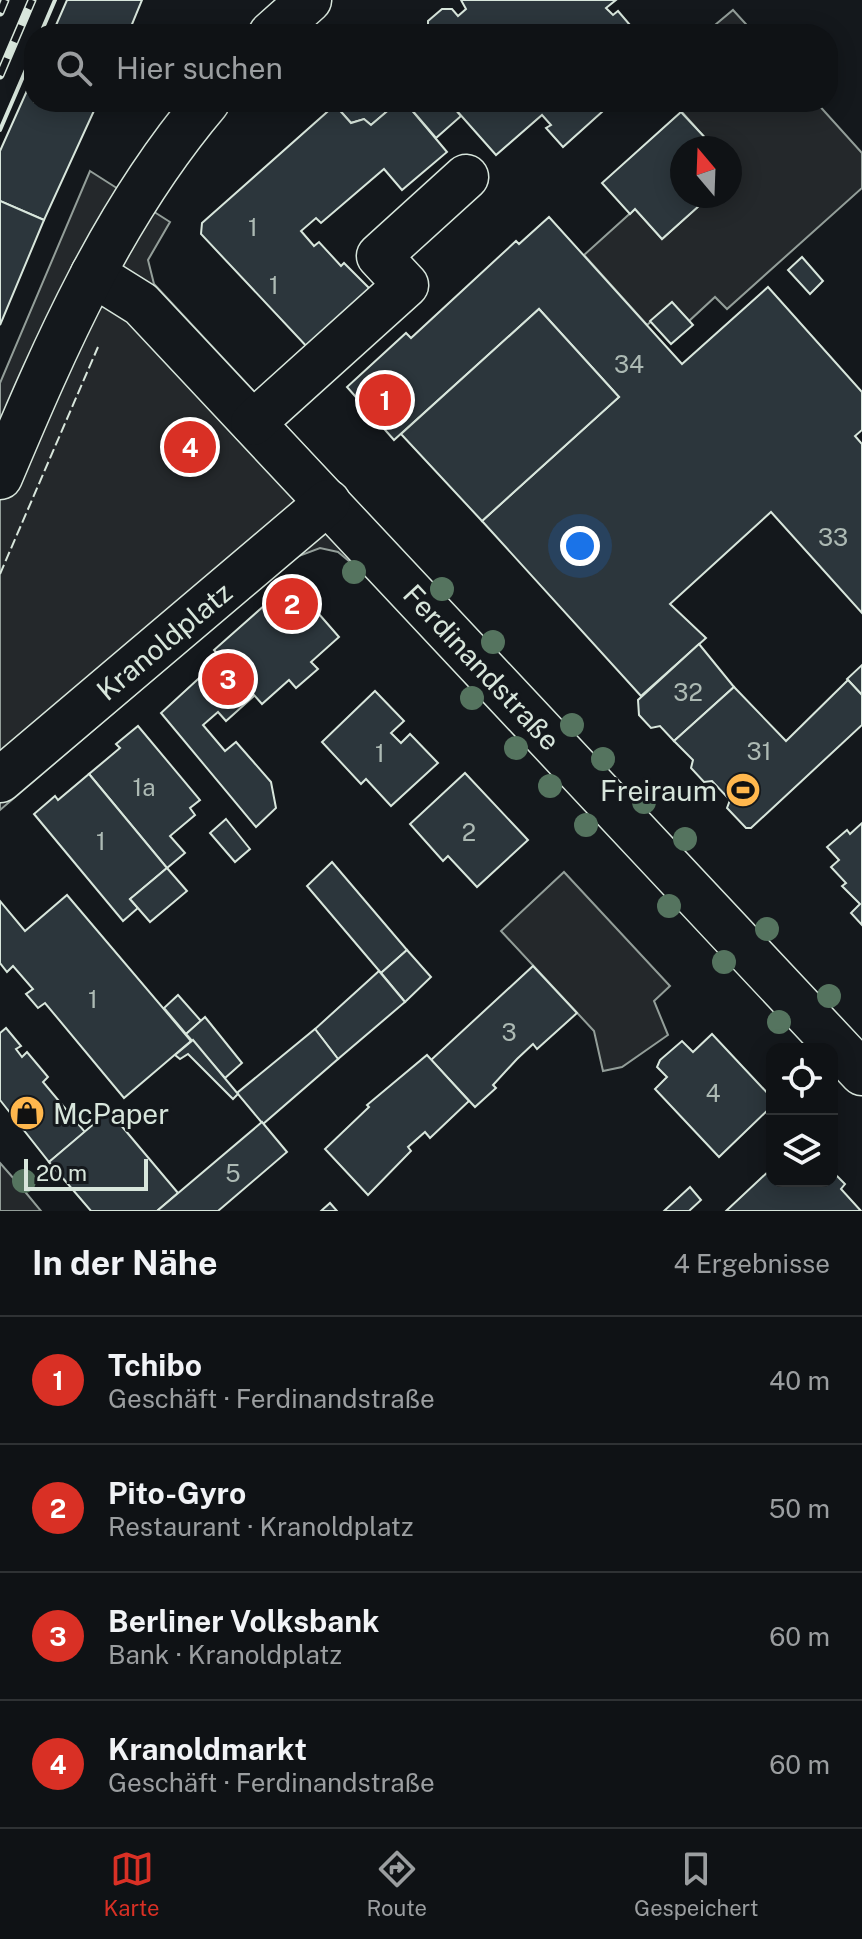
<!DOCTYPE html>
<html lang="de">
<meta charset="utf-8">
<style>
:root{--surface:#0f1215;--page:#1d2022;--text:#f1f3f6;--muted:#9b9ea0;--line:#2f3234;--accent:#d93025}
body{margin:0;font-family:"Public Sans",sans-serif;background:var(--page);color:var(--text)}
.controls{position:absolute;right:24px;bottom:24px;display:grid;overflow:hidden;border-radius:16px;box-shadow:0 4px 20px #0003}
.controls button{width:72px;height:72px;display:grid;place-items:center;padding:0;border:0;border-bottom:2px solid var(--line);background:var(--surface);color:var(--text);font:40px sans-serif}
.compass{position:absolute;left:670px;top:136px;width:72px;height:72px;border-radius:50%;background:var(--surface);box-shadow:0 4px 20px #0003;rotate:341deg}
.scale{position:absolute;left:24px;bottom:20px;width:124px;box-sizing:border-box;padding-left:8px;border:4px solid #d8e6dc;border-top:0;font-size:22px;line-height:28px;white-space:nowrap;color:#d8e6dc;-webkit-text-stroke:6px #14181c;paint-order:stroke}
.you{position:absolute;left:580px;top:546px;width:28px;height:28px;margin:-20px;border:6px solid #fff;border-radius:50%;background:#1a73e8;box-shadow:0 0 0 12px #1a73e833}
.badge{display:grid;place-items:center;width:52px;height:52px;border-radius:50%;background:var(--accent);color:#fff;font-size:26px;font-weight:700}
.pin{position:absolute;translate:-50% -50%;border:4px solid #fff;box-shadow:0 2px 8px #0006}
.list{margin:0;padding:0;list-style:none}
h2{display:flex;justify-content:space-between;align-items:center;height:104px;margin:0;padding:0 32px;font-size:34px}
h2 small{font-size:26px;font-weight:400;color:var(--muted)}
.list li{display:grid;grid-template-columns:52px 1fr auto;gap:24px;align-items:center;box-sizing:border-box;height:128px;padding:0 32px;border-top:2px solid var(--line)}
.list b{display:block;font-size:30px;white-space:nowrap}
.list p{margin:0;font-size:26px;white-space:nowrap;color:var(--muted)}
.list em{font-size:26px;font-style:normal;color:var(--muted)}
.icon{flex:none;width:44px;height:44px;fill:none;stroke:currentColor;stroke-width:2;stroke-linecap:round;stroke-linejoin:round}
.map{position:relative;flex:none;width:862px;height:1211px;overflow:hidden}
.search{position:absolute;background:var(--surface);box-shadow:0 4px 20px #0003;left:24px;right:24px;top:24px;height:88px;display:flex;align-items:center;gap:20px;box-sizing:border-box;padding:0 28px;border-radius:32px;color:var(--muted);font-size:30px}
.sheet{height:616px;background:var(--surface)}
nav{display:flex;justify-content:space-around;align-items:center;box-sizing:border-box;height:112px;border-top:2px solid var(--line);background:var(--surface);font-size:22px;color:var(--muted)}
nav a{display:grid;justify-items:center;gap:4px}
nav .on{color:var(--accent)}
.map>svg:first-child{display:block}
.parking{fill:#24282b;stroke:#939e99;stroke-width:2}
.building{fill:#2c363c;stroke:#d8e6dc;stroke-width:2}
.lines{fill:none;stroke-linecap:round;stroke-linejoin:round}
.minor-casing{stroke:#d8e6dc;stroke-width:47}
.major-casing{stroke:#d8e6dc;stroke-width:47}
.minor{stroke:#14181c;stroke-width:44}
.major{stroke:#14181c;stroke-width:44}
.rail-casing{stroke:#d8e6dc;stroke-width:9}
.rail{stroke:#14181c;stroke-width:6;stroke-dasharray:18;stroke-linecap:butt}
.fence{stroke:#d8e6dc;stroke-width:2;stroke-dasharray:10 4;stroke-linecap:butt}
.wall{stroke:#d8e6dc;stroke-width:4}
.tree{fill:#55745f}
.labels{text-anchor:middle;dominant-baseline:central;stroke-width:6;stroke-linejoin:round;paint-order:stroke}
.number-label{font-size:24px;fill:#adbab4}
.street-label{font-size:28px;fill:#d8e6dc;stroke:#14181c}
.poi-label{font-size:28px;fill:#d8e6dc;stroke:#14181c;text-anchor:end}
</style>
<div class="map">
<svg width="862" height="1211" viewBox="0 0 862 1211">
<rect width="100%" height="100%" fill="#14181c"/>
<g class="parking">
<path d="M 733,10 L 755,34 L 706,34 L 715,25 Z"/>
<path d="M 673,102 L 816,102 L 862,153 L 862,188 L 727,309 L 715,297 L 689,321 L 672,303 L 647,325 L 584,255 L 635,209 L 662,239 L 710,196 L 730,196 L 730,178 L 736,173 L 730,166 L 730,148 L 714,148 Z"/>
<path d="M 90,171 L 170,222 L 148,260 L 154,284 L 383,530 L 350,562 L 338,552 L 320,548 L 296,557 L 0,810 L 0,383 Z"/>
<path d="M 564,872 L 670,986 L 654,1001 L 668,1035 L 622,1067 L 603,1071 L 594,1031 L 501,931 Z"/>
<path d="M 0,1163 L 22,1188 L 41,1211 L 0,1211 Z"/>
</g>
<g class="building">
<path d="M 67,0 L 142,0 L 128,34 L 57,34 L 53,32 Z"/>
<path d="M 461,0 L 616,0 L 606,8 L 613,15 L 618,11 L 636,32 L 414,34 L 428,31 L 428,21 L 442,9 L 452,9 L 458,16 L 466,9 Z"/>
<path d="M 34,75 L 34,102 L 98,102 L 44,220 L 0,201 L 0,151 Z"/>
<path d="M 339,102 L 398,102 L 371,125 L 364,119 L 351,123 L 335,105 Z"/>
<path d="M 398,102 L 405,102 L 447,152 L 402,190 L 384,169 L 321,223 L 316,218 L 301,231 L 314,246 L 319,242 L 341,266 L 344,263 L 375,294 L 310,350 L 201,234 L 202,223 L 335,105 L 351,123 L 364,119 L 371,125 Z"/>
<path d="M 405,102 L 449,102 L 461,116 L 436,138 Z"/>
<path d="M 449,102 L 613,102 L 563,147 L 546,128 L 551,125 L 542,115 L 496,155 Z"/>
<path d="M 681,112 L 710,143 L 704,148 L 682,148 L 682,196 L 710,196 L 662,239 L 635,209 L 630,214 L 602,183 Z"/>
<path d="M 0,201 L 44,220 L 0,325 Z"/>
<path d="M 549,217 L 682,364 L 768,287 L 862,392 L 862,430 L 855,436 L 862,444 L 862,613 L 771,512 L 670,604 L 706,638 L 641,696 L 482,521 L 619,397 L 539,309 L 394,440 L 347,387 L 406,333 L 411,338 L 516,241 L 519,244 Z"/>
<path d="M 802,257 L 823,281 L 810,294 L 788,270 Z"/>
<path d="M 672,302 L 693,325 L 671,344 L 650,321 Z"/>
<path d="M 539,309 L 619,397 L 482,521 L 401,434 Z"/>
<path d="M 291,582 L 339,637 L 311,662 L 318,669 L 296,688 L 289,680 L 262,704 L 214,650 Z"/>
<path d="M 699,644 L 734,687 L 674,741 L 660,726 L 651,728 L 639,715 L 638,700 Z"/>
<path d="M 221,658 L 254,696 L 226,721 L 218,712 L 203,725 L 225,751 L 236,742 L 271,782 L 276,808 L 256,827 L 161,713 Z"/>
<path d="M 862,665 L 862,695 L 847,679 Z"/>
<path d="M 848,680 L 862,695 L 862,725 L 751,828 L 746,828 L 727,808 L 730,800 L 712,781 L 704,782 L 691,768 L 693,760 L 674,741 L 734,687 L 786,741 Z"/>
<path d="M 375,691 L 404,721 L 391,733 L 401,743 L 410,734 L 438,763 L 391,806 L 366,779 L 361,784 L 322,742 Z"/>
<path d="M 138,726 L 200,800 L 190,808 L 195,815 L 170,836 L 185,853 L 167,868 L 89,774 L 120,748 L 116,744 Z"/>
<path d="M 465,773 L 528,840 L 477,887 L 448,856 L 443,861 L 410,824 Z"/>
<path d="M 89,774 L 167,868 L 130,899 L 138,908 L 123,921 L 34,814 L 55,796 L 58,800 Z"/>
<path d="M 226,819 L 250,849 L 235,862 L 210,833 Z"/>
<path d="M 862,823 L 862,925 L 851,913 L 860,904 L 842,886 L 846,883 L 831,867 L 839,860 L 827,847 L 847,830 L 850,834 Z"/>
<path d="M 332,862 L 407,950 L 381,973 L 307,886 Z"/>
<path d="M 167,868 L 187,891 L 150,922 L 130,899 Z"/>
<path d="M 67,895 L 191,1041 L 124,1098 L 45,1003 L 38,1008 L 26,994 L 33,989 L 13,966 L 7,972 L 0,963 L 0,901 L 25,931 Z"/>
<path d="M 407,950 L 431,977 L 405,1002 L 381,973 Z"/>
<path d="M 533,966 L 577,1013 L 537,1049 L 533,1044 L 517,1059 L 493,1085 L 496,1088 L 475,1107 L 431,1060 Z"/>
<path d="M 379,971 L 405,1002 L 338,1059 L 315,1029 Z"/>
<path d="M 178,995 L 201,1021 L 186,1034 L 164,1008 Z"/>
<path d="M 205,1017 L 242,1063 L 225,1078 L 186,1034 Z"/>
<path d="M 6,1028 L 21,1046 L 16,1049 L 22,1057 L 27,1052 L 48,1077 L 43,1082 L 85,1132 L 49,1162 L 0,1100 L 0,1033 Z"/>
<path d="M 315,1029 L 338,1059 L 263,1124 L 237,1093 Z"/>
<path d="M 712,1034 L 772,1098 L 772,1106 L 719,1157 L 655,1089 L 667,1077 L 657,1067 L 660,1060 L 682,1041 L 693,1052 Z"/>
<path d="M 193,1040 L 238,1094 L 233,1099 L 188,1054 L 180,1059 L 175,1055 Z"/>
<path d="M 427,1055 L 469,1101 L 430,1138 L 425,1132 L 408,1147 L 411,1151 L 368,1195 L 325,1149 L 369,1107 L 367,1105 Z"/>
<path d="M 109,1111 L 178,1193 L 157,1211 L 91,1211 L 49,1162 Z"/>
<path d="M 262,1122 L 287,1152 L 218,1211 L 157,1211 Z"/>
<path d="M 772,1168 L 772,1181 L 832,1181 L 832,1171 L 845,1184 L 841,1189 L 861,1211 L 726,1211 Z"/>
<path d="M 690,1187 L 701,1200 L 689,1211 L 664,1211 Z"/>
<path d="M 330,1203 L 337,1211 L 321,1211 Z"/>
</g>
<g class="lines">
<defs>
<g id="minor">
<path d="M 93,274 L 141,304 L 862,1073"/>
<path d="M 253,423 L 406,285 L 379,256 L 466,177"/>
<path d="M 0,780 L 328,502"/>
</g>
<g id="major">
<path d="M 271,34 L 309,0"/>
<path d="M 0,477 C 56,344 113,213 207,102"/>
</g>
</defs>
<use href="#minor" class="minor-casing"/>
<use href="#major" class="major-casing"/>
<use href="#minor" class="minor"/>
<use href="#major" class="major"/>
<defs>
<g id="rail">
<path d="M 0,12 L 5,0"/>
<path d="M 0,75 L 32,0"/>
</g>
</defs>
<use href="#rail" class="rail-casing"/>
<use href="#rail" class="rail"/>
<path class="fence" d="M 0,574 L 98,347"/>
<g class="wall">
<path d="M 47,34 L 49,30 L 43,28 L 55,0"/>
<path d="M 0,130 L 34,51"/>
</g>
</g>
<g class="tree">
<circle cx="354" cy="572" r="12"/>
<circle cx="442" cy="589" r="12"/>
<circle cx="493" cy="642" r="12"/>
<circle cx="472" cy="698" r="12"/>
<circle cx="572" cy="725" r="12"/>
<circle cx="516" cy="748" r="12"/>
<circle cx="603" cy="759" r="12"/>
<circle cx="550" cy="786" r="12"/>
<circle cx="644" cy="802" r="12"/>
<circle cx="586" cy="825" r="12"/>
<circle cx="685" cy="839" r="12"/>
<circle cx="669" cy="906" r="12"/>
<circle cx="767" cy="929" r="12"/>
<circle cx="724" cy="962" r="12"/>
<circle cx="829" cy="996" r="12"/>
<circle cx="779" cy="1022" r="12"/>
<circle cx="24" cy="1181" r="12"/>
</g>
<defs>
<symbol id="stadium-disc" viewBox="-11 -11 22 22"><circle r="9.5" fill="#ffb74d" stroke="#14181c"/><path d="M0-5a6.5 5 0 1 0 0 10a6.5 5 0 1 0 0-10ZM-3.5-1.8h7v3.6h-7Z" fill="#111"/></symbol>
<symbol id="shop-disc" viewBox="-11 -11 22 22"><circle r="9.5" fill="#ffb74d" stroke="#14181c"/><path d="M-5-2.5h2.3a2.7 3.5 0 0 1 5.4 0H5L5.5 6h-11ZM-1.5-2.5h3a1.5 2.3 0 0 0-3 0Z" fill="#111"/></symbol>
</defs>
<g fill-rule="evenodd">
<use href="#stadium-disc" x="723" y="770" width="40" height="40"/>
<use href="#shop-disc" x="7" y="1093" width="40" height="40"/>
</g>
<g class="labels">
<g class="number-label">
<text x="253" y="227">1</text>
<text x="274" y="285">1</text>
<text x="629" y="364">34</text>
<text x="833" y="537">33</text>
<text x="688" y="692">32</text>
<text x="759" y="751">31</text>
<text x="380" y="753">1</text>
<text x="144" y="787">1a</text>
<text x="469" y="832">2</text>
<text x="101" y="841">1</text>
<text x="93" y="999">1</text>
<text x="509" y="1032">3</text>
<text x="713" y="1093">4</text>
<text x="233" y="1173">5</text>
</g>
<g class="street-label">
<text transform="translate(164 641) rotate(-40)">Kranoldplatz</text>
<text transform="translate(482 667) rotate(47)">Ferdinandstraße</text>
</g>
<g class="poi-label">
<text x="717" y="790">Freiraum</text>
<text x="53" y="1113" text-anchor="start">McPaper</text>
</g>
</g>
</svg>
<div class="controls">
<button><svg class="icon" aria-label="locate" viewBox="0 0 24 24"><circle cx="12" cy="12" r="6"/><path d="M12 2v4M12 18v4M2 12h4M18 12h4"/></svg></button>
<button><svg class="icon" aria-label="layers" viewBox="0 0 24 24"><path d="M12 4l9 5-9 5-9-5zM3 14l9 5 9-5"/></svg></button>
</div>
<svg class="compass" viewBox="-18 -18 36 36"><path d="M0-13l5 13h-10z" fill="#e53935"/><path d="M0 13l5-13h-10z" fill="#9b9ea0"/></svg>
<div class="scale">20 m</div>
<div class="you"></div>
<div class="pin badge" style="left:385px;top:400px">1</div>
<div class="pin badge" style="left:292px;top:604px">2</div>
<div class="pin badge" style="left:228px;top:679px">3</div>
<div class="pin badge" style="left:190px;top:447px">4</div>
<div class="search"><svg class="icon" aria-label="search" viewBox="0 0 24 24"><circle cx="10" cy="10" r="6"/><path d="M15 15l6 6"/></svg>Hier suchen</div>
</div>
<section class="sheet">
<h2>In der Nähe<small>4 Ergebnisse</small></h2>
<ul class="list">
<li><span class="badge">1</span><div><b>Tchibo</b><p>Geschäft · Ferdinandstraße</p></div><em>40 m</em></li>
<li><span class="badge">2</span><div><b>Pito-Gyro</b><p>Restaurant · Kranoldplatz</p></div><em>50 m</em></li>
<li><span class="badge">3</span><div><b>Berliner Volksbank</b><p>Bank · Kranoldplatz</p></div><em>60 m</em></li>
<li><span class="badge">4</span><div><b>Kranoldmarkt</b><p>Geschäft · Ferdinandstraße</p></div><em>60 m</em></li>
</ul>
</section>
<nav>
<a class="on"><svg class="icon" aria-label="map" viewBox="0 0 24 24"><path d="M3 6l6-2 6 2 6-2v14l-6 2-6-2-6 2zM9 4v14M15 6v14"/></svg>Karte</a>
<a><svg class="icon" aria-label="directions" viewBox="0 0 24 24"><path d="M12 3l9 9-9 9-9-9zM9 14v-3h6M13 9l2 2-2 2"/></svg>Route</a>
<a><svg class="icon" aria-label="saved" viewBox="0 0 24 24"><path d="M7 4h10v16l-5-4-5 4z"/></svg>Gespeichert</a>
</nav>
